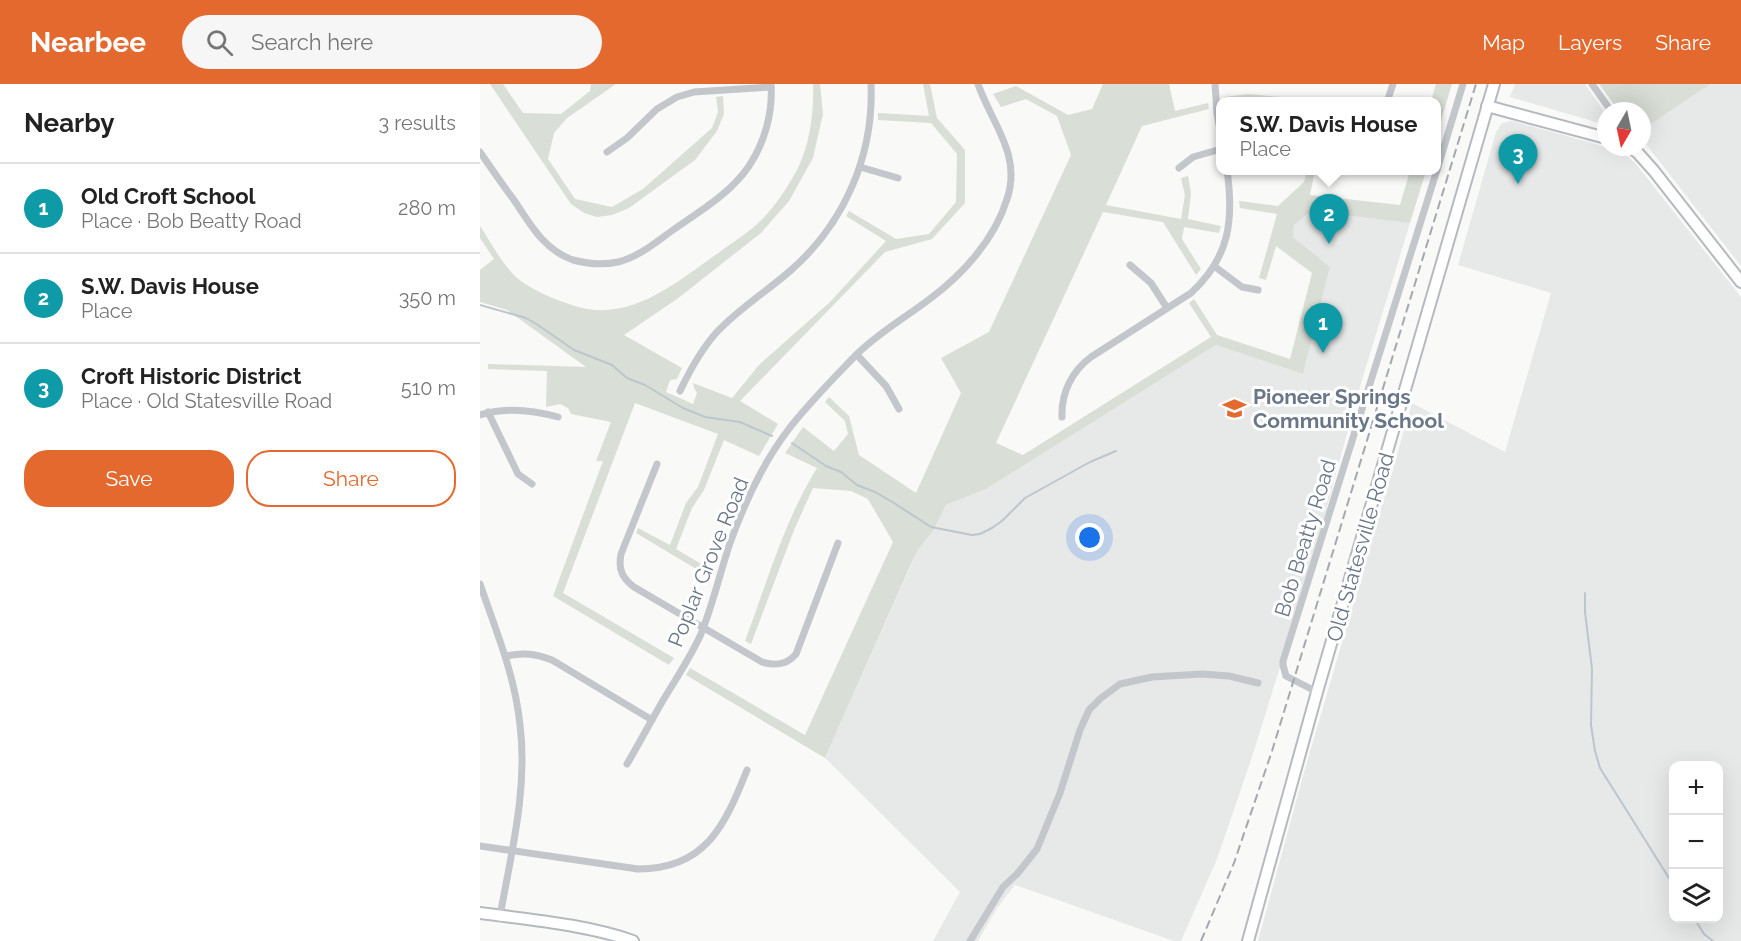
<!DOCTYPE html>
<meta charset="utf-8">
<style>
:root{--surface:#fff;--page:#f6f6f6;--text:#222;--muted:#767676;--line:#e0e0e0;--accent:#e3692e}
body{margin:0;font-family:Raleway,sans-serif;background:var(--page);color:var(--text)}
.controls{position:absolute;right:18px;bottom:18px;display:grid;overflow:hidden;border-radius:12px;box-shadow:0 6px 24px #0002}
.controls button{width:54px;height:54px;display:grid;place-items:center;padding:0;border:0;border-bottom:2px solid var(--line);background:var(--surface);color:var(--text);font:30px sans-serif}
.compass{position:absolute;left:1117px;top:18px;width:54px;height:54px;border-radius:50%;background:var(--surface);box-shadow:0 6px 24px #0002;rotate:189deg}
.you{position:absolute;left:610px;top:454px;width:21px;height:21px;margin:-15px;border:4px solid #fff;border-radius:50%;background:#1a73e8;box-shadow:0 0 0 9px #1a73e833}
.badge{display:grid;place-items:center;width:39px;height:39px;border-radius:50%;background:var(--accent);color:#fff;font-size:20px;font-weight:700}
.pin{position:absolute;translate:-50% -50px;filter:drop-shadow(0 2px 3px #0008)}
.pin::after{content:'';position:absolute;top:32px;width:21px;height:18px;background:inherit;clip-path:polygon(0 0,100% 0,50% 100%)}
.popup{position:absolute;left:736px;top:13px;width:225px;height:78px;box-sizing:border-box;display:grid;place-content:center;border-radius:12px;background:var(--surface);filter:drop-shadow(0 2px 4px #0005);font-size:20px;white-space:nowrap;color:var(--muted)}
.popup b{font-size:22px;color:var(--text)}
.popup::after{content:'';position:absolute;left:50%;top:100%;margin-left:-12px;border:12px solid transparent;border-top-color:var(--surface)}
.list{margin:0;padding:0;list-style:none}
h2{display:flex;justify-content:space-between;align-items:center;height:78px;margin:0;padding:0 24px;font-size:26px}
h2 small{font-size:20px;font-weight:400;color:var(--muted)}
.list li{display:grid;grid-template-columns:39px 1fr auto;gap:18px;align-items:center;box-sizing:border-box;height:90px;padding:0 24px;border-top:2px solid var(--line)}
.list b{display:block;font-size:22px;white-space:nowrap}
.list p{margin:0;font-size:20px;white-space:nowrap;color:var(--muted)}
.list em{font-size:20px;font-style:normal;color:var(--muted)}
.actions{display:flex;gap:12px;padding:18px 24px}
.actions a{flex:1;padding:14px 0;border:2px solid var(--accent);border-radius:24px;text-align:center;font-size:21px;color:var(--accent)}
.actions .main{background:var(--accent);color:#fff}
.icon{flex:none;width:33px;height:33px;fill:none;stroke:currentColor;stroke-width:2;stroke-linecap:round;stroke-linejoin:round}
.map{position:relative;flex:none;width:1261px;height:857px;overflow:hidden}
header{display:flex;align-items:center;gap:36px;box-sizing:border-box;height:84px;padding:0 30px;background:var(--accent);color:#fff}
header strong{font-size:28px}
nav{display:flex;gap:33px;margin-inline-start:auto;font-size:21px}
.search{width:420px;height:54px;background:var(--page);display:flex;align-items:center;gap:15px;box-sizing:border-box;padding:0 21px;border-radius:33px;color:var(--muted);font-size:22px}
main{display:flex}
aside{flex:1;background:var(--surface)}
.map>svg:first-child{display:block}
.built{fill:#e7e8e8;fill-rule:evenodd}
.green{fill:#d9ded6}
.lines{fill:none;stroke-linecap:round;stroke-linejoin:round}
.stream{stroke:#bdc6cc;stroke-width:2}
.secondary-casing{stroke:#b5babf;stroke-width:14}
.primary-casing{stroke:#b6babf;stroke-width:14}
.street{stroke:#c3c6cb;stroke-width:7}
.secondary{stroke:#fff;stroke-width:10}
.primary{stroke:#fff;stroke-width:10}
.rail{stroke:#a4a9b0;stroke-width:2;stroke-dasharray:9 4.5;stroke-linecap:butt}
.labels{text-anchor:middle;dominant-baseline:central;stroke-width:6;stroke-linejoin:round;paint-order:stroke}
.poi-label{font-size:21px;font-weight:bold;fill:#697788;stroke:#fff;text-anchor:start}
.street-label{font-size:21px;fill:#697788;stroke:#fff}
</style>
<header>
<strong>Nearbee</strong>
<div class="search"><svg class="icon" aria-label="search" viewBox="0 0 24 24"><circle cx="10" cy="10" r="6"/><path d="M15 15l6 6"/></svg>Search here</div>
<nav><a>Map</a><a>Layers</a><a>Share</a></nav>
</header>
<main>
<aside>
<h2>Nearby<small>3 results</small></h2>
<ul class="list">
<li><span class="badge" style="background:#0f9aa8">1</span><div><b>Old Croft School</b><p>Place · Bob Beatty Road</p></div><em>280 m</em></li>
<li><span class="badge" style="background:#0f9aa8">2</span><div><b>S.W. Davis House</b><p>Place</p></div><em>350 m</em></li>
<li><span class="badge" style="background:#0f9aa8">3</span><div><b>Croft Historic District</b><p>Place · Old Statesville Road</p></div><em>510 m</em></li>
</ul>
<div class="actions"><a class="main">Save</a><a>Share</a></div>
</aside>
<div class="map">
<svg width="1261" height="857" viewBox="0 0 1261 857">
<rect width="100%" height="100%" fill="#f9f9f7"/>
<g class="built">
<path d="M 1035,0 L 1105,0 L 1126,30 L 1126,41 L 1030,13 Z"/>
<path d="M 1124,0 L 1261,0 L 1261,182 L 1162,55 L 1162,27 Z"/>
<path d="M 1032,37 L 1116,60 L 1146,71 L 1156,80 L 1261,213 L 1261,857 L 778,857 L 823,692 L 932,319 L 1025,368 L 1071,209 L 978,181 L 1016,48 L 1022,39 ZM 1194,682 L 1238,682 L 1238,834 L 1194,834 Z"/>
<path d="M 831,126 L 930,139 L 878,309 L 826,500 L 772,673 L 737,775 L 701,857 L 694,857 L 535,801 L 517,824 L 498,857 L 453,857 L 480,808 L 345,674 L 438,466 L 453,447 L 466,421 L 506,405 L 736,261 L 823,290 L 850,183 L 813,153 L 814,141 Z"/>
</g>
<g class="green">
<path d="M 10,0 L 23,0 L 43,29 L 81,30 L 110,7 L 111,0 L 136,0 L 87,34 L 74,49 L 68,75 L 95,115 L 132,123 L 163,105 L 232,44 L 238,28 L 236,13 L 243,12 L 244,30 L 237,47 L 215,76 L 149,124 L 132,131 L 117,133 L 104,129 L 91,120 Z"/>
<path d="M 333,0 L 340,0 L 343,30 L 333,74 L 309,117 L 281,149 L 197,215 L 144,251 L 202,284 L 197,295 L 190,296 L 186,308 L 213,320 L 217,309 L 214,304 L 213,299 L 252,314 L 279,281 L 350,218 L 406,157 L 366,132 L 369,127 L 416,155 L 449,150 L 476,118 L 477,70 L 451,39 L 398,36 L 398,29 L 449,32 L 443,0 L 450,0 L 457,34 L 485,66 L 485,119 L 452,155 L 405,168 L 260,317 L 298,340 L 279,372 L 244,356 L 224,406 L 212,424 L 196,465 L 230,485 L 228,492 L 156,449 L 158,444 L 190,461 L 206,419 L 218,403 L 238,350 L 155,319 L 83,509 L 194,574 L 189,581 L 73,512 L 123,377 L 116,377 L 131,338 L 91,330 L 88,324 L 80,320 L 66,323 L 67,287 L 8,285 L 8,280 L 106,283 L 27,226 L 0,218 L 0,186 L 14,175 L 0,154 L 0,142 C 10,157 21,178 34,191 C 48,206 87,221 107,225 C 156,233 197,198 234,172 C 247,162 262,153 275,142 C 292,127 307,105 318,84 C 330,59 334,28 333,0 Z"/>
<path d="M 623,0 L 689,0 L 695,27 L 728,19 L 729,25 L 662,42 L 626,121 L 701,135 L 705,111 L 701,94 L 708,92 L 711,109 L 708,135 L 741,142 L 739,149 L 704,143 L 702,155 L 721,185 L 716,191 L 683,138 L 623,128 L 516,359 L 543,371 L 731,253 L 709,219 L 714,215 L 737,251 L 810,275 L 832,189 L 796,162 L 786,196 L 779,194 L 797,130 L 760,124 L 759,117 L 798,122 L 824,98 L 827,87 L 835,86 L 830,111 L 920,121 L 930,87 L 946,87 L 930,139 L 831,127 L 814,141 L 813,153 L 850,183 L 823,290 L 736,261 L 506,405 L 466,421 L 453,447 L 438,466 L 432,478 L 345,674 L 206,591 L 210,584 L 325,651 L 413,458 L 388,415 L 371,407 L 333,404 L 314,446 L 271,560 L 265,557 C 287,499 304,437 337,384 L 305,369 L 323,343 L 354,367 L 368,350 L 365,337 L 345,318 L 349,313 L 369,332 L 379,371 L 436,409 L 481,309 L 461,274 L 509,248 L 591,71 L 577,32 L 546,15 L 521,23 L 513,10 L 536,2 L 588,31 L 612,25 Z"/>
<path d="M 956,0 L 972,0 L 957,49 L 957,18 L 951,17 Z"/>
<path d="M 1119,0 L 1230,0 L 1163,45 L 1162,45 L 1162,27 L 1139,27 Z"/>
<path d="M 769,10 L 833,16 L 839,17 L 744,17 L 744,13 Z"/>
</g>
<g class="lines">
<g class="stream">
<path d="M 0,221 L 46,234 L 58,241 L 94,266 L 132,281 L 147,294 L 165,301 L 203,324 L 225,333 L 260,338 L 292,352"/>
<path d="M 312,359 L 346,382 L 361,388 L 377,401 L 395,408 L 414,419 L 451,443 L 492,451 L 500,450 L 512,444 L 522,437 L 545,414 L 610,378 L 636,367"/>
<path d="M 1105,509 L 1105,528 L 1112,585 L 1111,641 L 1115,667 L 1120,684 L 1194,802"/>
<path d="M 1214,834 L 1224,850 L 1233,857"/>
</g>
<defs>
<g id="secondary">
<path d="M 1007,22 L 1126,54"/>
<path d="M 1150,63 L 1158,69 L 1174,87 L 1261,198"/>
<path d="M 0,829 C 51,836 104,840 153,857"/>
</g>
<path id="primary" d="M 768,857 L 837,608 L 1014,0"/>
</defs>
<use href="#secondary" class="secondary-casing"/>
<use href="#primary" class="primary-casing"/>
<g class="street">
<path d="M 735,0 L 737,29 L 741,52"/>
<path d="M 1112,0 L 1131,27"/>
<path d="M 907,18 L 913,0"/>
<path d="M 0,68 C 11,84 22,100 34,116 C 50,140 64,166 93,176 C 108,180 124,181 138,178 C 159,173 176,158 193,146 C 220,127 250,110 269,82 C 285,58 293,28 291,0"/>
<path d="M 127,68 L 147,54 L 177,25 L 197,13 L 214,8 L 291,3"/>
<path d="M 380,83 L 418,94"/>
<path d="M 699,84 L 713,73 L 741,65"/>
<path d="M 957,86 L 983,0"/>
<path d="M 650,181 L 671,199 L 687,224"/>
<path d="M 734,182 L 762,203 L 778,206"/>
<path d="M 377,271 L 406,302 L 419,325"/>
<path d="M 200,307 C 210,286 221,266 236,249 C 258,225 286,208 310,187 C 364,140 394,72 391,0"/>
<path d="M 8,328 L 38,390 L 52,400"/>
<path d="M 0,331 C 25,323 53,326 78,333"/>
<path d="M 582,333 C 581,309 592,287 611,273 L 711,209 C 750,173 754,136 747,86"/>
<path d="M 177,380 L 141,470 C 138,485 142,494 154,503 L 282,578 C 296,582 307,581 316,570 L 358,459"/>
<path d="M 0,500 C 16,547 35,591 40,641 C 48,705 31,770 20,832"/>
<path d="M 26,572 C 44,568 56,570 72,576 L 172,636"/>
<path d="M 837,608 L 806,592 L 803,581 L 803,577 L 957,86"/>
<path d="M 147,680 C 160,658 172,635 185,613 C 198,592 211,572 221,550 C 233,520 240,489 250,459 C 264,420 283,379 308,346 C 328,320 352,296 375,272 C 398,249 425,234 451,214 C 483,190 515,155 527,115 C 542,71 512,40 498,0"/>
<path d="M 0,762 L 158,785 C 226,785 245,741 267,686"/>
<path d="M 490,857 L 523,803 L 537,790 L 557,765 L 580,709 L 600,646 L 609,626 L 621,614 L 640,600 L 672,593 L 722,590 L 749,592 L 778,599"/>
</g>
<use href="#secondary" class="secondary"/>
<use href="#primary" class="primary"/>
<path class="rail" d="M 721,857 L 754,779 L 792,667 L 996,0"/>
</g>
<defs>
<symbol id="school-bare" viewBox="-9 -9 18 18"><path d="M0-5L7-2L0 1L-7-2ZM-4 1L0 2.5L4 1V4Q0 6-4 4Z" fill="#e3692e" stroke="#fff" stroke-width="2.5" paint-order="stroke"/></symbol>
</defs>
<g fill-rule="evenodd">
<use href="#school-bare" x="738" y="308" width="33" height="33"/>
</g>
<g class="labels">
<g class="poi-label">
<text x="773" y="312">Pioneer Springs<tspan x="773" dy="24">Community School</tspan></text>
</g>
<g class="street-label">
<text transform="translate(825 454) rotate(-73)">Bob Beatty Road</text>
<text transform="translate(880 463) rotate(-74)">Old Statesville Road</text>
<text transform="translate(228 478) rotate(-68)">Poplar Grove Road</text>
</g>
</g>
</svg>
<div class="controls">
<button>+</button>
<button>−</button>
<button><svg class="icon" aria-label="layers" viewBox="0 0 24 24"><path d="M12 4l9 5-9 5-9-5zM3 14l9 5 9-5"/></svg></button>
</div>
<svg class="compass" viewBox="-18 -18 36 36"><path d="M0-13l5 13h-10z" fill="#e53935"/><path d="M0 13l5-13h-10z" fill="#767676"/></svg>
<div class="you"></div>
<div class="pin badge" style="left:843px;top:269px;background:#0f9aa8">1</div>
<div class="pin badge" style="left:849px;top:160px;background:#0f9aa8">2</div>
<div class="popup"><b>S.W. Davis House</b>Place</div>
<div class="pin badge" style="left:1038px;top:100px;background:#0f9aa8">3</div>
</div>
</main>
